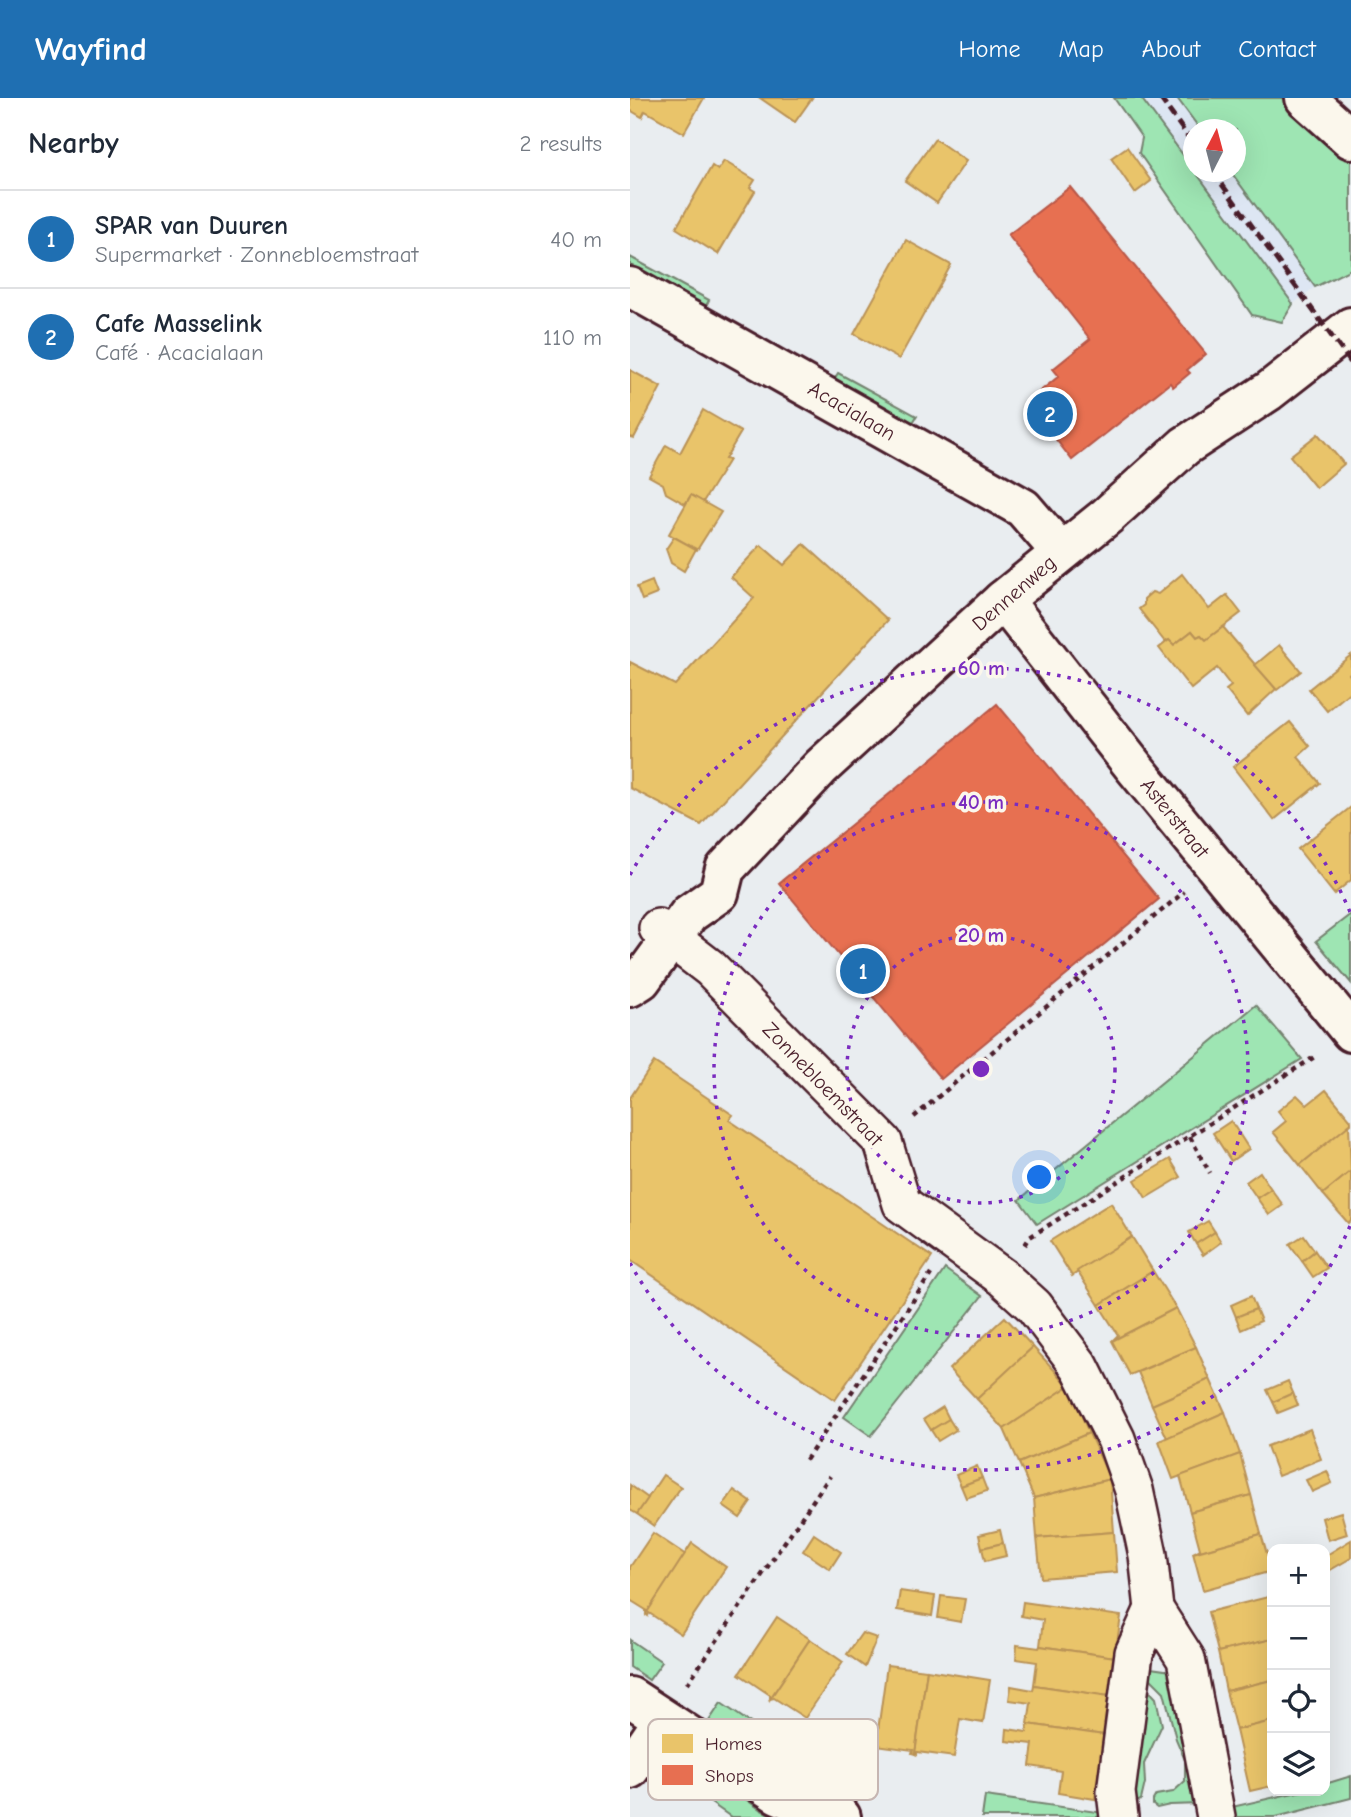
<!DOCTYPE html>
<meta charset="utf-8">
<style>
:root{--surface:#fff;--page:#f2f2f3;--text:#1f2937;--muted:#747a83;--line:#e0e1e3;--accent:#1f6fb2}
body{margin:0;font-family:"Comic Neue",sans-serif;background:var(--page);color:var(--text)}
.controls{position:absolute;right:21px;bottom:21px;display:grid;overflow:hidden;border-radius:14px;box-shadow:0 7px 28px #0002}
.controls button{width:63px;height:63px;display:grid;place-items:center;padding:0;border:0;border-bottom:2px solid var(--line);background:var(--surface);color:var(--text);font:35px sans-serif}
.compass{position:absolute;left:553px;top:21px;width:63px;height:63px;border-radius:50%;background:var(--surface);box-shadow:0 7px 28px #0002;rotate:6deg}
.you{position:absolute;left:410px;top:1080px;width:24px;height:24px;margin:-18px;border:5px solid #fff;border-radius:50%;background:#1a73e8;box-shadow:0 0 0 10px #1a73e833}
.badge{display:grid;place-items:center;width:46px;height:46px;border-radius:50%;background:var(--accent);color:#fff;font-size:23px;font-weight:700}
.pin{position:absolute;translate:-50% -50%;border:4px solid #fff;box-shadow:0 2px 7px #0006}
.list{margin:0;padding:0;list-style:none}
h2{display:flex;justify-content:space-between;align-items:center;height:91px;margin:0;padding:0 28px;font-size:30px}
h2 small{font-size:23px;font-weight:400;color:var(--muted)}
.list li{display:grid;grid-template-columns:46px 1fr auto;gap:21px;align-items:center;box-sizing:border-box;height:98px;padding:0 28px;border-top:2px solid var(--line)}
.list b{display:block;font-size:26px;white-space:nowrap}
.list p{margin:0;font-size:23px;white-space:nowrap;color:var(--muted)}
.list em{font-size:23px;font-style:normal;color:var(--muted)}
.icon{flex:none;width:38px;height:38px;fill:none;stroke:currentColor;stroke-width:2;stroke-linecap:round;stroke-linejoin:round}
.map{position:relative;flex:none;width:721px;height:1719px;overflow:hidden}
header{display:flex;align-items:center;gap:42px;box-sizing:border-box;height:98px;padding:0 35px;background:var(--accent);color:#fff}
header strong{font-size:33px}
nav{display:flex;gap:38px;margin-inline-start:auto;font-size:24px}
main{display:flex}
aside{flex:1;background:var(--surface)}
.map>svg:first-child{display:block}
.built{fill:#dde6f3}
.green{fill:#9ee5b3;stroke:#74826f;stroke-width:2}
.homes{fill:#e9c46a;stroke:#b99257;stroke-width:2}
.shops{fill:#e76f51;stroke:#b85746;stroke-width:2}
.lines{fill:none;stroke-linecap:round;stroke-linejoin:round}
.pedestrian-casing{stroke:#4a1f2b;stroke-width:42}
.minor-casing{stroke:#4a1f2b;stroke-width:44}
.path{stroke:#4a1f2b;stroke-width:4.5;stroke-dasharray:5 5;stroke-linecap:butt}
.pedestrian{stroke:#fbf7ec;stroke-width:37}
.minor{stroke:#fbf7ec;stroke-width:38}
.rail{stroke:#4a1f2b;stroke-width:5;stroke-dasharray:10 5;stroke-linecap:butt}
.ring{fill:none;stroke:#7b2cbf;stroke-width:3.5;stroke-dasharray:3.5 7}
.labels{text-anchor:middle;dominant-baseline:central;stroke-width:7;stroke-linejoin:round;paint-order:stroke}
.street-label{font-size:21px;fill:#4a1f2b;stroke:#fbf7ec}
.key{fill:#fbf7ec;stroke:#c6b6b2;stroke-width:2}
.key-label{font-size:19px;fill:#4a1f2b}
.centre{fill:#7b2cbf;stroke:#fbf7ec;stroke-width:3.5}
.ring-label{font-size:21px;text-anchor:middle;font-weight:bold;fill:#7b2cbf;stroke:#fbf7ec;stroke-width:7;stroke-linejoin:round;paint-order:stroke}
</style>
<header>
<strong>Wayfind</strong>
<nav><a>Home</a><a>Map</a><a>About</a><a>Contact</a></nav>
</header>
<main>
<aside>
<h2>Nearby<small>2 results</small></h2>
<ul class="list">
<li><span class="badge">1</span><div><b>SPAR van Duuren</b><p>Supermarket · Zonnebloemstraat</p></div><em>40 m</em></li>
<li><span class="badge">2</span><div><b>Cafe Masselink</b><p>Café · Acacialaan</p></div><em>110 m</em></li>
</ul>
</aside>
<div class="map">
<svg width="721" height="1719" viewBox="0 0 721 1719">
<rect width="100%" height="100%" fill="#e9edf0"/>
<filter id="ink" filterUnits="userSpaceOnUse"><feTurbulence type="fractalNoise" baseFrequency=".0143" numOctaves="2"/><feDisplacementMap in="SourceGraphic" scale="14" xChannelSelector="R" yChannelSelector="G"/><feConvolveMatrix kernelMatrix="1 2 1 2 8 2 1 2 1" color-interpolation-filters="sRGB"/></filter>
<g filter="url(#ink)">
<g class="built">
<path d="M 511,0 L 547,0 L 570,31 L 564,32 L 563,71 Z"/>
<path d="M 565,74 L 601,74 L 685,189 L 663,206 Z"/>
</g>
<g class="green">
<path d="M 484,0 L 511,0 L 663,206 L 652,224 L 622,217 L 509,55 L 512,40 Z"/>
<path d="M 547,0 L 655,0 L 721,53 L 721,171 L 685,189 L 601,74 L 606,74 L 606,32 L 570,31 Z"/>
<path d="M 0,159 L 79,202 L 75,210 L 0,168 Z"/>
<path d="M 208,275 L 287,318 L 282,326 L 203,283 Z"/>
<path d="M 721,816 L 721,885 L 686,843 Z"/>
<path d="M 626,907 L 672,961 L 407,1126 L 389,1102 Z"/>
<path d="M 315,1171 L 352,1198 L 241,1338 L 214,1319 Z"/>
<path d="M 0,1542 L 32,1564 L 19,1582 L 0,1569 Z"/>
<path d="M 514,1569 L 548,1574 L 571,1706 L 540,1707 L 527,1710 L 523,1707 L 523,1702 L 526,1697 L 543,1694 L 555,1683 L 555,1662 L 546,1641 L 534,1594 L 513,1573 Z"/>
<path d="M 511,1584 L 526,1600 L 532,1627 L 514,1666 L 515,1685 L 511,1702 L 501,1706 Z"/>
<path d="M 91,1605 L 153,1647 L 141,1665 L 79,1623 Z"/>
<path d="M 64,1665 L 131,1712 L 145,1719 L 101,1719 L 51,1684 Z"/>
<path d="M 721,1678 L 721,1700 L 646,1719 L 604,1719 L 602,1709 L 672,1693 L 695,1693 L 695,1686 Z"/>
<path d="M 355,1698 L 474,1715 L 474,1719 L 352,1719 Z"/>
</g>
<g class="homes">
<path d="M 0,0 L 74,0 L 54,35 L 15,13 L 12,19 L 0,12 Z"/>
<path d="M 130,0 L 182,0 L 165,24 Z"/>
<path d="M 305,41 L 336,63 L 307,105 L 275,83 Z"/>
<path d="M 497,49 L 521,83 L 505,95 L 481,60 Z"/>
<path d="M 94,63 L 125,82 L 120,90 L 125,93 L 88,156 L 46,130 L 82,68 L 88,72 Z"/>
<path d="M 276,142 L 321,167 L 269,261 L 224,236 Z"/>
<path d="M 0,272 L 31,289 L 4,340 L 0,339 Z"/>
<path d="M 73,312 L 111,334 L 95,361 L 99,362 L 73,404 L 61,397 L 55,406 L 36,395 L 33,386 L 19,378 L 36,347 L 50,355 Z"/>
<path d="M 688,336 L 714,366 L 686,390 L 660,358 Z"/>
<path d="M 61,397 L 91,414 L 67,452 L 39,436 Z"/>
<path d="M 44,439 L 66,451 L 54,473 L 41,465 L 36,451 Z"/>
<path d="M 174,446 L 258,522 L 71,727 L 0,690 L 0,564 L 45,587 L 124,500 L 101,479 L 131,447 L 154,467 Z"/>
<path d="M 552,476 L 579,511 L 597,497 L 611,515 L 576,542 L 571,537 L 567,539 L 562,533 L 544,547 L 539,542 L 535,544 L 509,511 L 514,507 L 514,501 L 522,494 L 528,496 Z"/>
<path d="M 22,483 L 27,496 L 12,502 L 7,489 Z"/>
<path d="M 593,529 L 646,591 L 617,618 L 596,592 L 601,588 L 587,570 L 561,591 L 529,550 L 539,542 L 544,547 L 562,533 L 567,539 L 571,537 L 576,542 Z"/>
<path d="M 649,547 L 671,573 L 647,592 L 625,567 Z"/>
<path d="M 721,557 L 721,574 L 719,576 L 721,579 L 721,593 L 697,613 L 679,591 Z"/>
<path d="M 660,624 L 680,648 L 668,659 L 690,685 L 644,722 L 603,669 Z"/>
<path d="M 721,709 L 721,782 L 704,796 L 668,751 Z"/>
<path d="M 24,964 L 103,1017 L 99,1022 L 302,1159 L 205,1302 L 0,1162 L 0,1000 Z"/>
<path d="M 696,992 L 721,1022 L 721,1026 L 670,1067 L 643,1034 L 656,1023 L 648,1013 L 667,997 L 677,1007 Z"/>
<path d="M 601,1023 L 619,1051 L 601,1063 L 583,1035 Z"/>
<path d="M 719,1027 L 721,1073 L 693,1096 L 670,1067 Z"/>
<path d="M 540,1061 L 551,1079 L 516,1100 L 505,1082 Z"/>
<path d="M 721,1073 L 721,1122 L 718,1125 L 693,1096 Z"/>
<path d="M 630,1074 L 641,1091 L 627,1100 L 616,1084 Z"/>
<path d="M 641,1091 L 653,1107 L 639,1117 L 627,1100 Z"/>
<path d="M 481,1105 L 502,1139 L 442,1178 L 420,1143 Z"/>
<path d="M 578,1123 L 585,1134 L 566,1146 L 559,1134 Z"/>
<path d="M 585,1134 L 591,1144 L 573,1157 L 566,1146 Z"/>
<path d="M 674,1137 L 685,1153 L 672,1163 L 660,1146 Z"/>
<path d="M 502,1139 L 523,1173 L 469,1207 L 447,1173 Z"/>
<path d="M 685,1153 L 697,1170 L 683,1179 L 672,1163 Z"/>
<path d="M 523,1173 L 546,1210 L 482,1243 L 488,1237 L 469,1207 Z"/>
<path d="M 621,1198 L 626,1211 L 606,1219 L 601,1207 Z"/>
<path d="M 546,1210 L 566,1249 L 500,1277 L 482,1243 Z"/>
<path d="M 626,1211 L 631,1223 L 611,1232 L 606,1219 Z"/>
<path d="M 375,1219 L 403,1249 L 347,1301 L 319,1271 Z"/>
<path d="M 403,1249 L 439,1288 L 374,1331 L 347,1301 Z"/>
<path d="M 566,1249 L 580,1281 L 522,1307 L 508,1274 Z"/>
<path d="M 580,1281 L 595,1314 L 537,1340 L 522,1307 Z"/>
<path d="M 658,1283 L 663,1295 L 643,1304 L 637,1292 Z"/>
<path d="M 439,1288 L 459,1335 L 389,1365 L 374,1331 Z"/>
<path d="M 663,1295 L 668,1307 L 648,1315 L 643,1304 Z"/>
<path d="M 313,1309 L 319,1321 L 301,1332 L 294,1321 Z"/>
<path d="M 595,1314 L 610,1356 L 543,1381 L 529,1343 Z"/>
<path d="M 319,1321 L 326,1332 L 308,1343 L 301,1332 Z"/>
<path d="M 680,1331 L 691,1361 L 648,1378 L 637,1348 Z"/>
<path d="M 459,1335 L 480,1381 L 404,1400 L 389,1365 Z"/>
<path d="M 610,1356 L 621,1397 L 560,1414 L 550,1378 Z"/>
<path d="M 347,1368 L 352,1380 L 331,1388 L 326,1377 Z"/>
<path d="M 697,1373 L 702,1385 L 682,1394 L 676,1382 Z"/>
<path d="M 33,1377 L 51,1389 L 24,1428 L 7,1416 Z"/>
<path d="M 352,1380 L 357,1393 L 336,1400 L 331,1388 Z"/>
<path d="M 480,1381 L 484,1434 L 407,1440 L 404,1400 Z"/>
<path d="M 0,1387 L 18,1400 L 7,1416 L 0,1412 Z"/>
<path d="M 104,1392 L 121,1404 L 110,1420 L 93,1408 Z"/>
<path d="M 621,1397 L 631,1436 L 563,1455 L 570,1451 L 560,1414 Z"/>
<path d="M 711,1414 L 717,1436 L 698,1442 L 692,1420 Z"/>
<path d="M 370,1432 L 373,1445 L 352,1450 L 349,1437 Z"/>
<path d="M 484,1434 L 487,1474 L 411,1480 L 407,1440 Z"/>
<path d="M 23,1435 L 56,1457 L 16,1516 L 16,1512 L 0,1502 L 0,1469 Z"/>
<path d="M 184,1436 L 211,1454 L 200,1471 L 173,1453 Z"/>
<path d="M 631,1436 L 642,1473 L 573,1492 L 563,1455 Z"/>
<path d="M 721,1442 L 721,1460 L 695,1475 L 695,1458 Z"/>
<path d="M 62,1445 L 96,1469 L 51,1536 L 19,1515 L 18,1518 L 16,1516 Z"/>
<path d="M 373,1445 L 376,1458 L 355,1463 L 352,1450 Z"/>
<path d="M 270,1493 L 305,1498 L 302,1518 L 267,1512 Z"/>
<path d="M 311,1498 L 335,1501 L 331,1524 L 308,1520 Z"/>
<path d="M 642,1498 L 642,1541 L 588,1554 L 578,1514 Z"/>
<path d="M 393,1504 L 491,1518 L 485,1559 L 410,1548 L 413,1522 L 391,1518 Z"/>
<path d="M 147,1519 L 180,1541 L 140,1601 L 140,1597 L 109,1576 Z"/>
<path d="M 232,1535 L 247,1540 L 235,1569 L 217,1556 Z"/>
<path d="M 180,1541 L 213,1564 L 175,1620 L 144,1600 L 140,1601 Z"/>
<path d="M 642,1541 L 642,1582 L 596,1593 L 588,1554 Z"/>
<path d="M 387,1547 L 409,1550 L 410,1548 L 485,1559 L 479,1598 L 404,1587 L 407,1564 L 386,1561 Z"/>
<path d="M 257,1567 L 297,1572 L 285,1656 L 282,1655 L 283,1652 L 246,1647 Z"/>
<path d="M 297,1572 L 360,1582 L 353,1625 L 330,1621 L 324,1659 L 287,1654 L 287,1657 L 285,1656 Z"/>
<path d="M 642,1582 L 642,1623 L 606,1632 L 596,1593 Z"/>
<path d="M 404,1587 L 479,1598 L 474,1637 L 398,1626 L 401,1605 L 379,1602 L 381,1588 L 403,1592 Z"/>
<path d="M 642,1623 L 642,1688 L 620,1693 L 606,1632 Z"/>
<path d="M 398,1626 L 474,1637 L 465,1701 L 428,1695 L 431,1673 L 400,1668 L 403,1646 L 376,1643 L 377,1631 L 397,1634 Z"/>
</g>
<g class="shops">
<path d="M 440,89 L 576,256 L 557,272 L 560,275 L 543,289 L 540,285 L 442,362 L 397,304 L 429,278 L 423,271 L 460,241 L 378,137 Z"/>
<path d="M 367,606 L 529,801 L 311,981 L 149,785 L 268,689 Z"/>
</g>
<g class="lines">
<defs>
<g id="pedestrian">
<path d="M 28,830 L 80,870 L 253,1044 L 272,1106 L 372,1179 L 404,1208 L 450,1269 L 486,1341 L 504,1392 L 518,1457 L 524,1511"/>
<path d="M 489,1719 L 486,1694 L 504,1555 L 524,1511 L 556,1561 L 586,1719"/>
</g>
<g id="minor">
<path d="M 675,0 L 721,41"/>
<path d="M 0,189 L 393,410 L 431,454"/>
<path d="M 373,502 L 504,669 L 721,934"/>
<path d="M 0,889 L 11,882 L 59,816 L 89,795 L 95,771 L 191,669 L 373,502 L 477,418 L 555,348 L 639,293 L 721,229"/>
<path d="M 0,1599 L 148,1696 L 180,1710 L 211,1719"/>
<path d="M 0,1671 L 33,1622"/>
</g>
</defs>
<use href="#pedestrian" class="pedestrian-casing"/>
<use href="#minor" class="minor-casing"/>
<g class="path">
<path d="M 284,1019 L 554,794"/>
<path d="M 560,1039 L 580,1075"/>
<path d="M 395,1147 L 400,1139 L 686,958"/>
<path d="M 176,1362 L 301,1176"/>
<path d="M 57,1586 L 200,1378"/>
</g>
<use href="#pedestrian" class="pedestrian"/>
<use href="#minor" class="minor"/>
<g class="rail">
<path d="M 530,0 L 564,47"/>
<path d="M 583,74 L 721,265"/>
</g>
</g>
</g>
<g class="ring">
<circle cx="351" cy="971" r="134"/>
<circle cx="351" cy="971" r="267"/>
<path d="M720 1128A401 401 0 0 1 0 1165M0 777A401 401 0 0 1 720 814"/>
</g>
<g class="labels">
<g class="street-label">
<text transform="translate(222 313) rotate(30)">Acacialaan</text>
<text transform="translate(384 495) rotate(-41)">Dennenweg</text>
<text transform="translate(545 720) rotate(51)">Asterstraat</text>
<text transform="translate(193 986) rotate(46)">Zonnebloemstraat</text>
</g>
</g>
<rect x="18" y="1621" width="230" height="81" rx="10" class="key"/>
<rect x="32" y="1636" width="31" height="19" fill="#e9c46a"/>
<rect x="32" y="1667" width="31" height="20" fill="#e76f51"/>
<g class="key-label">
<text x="75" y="1652">Homes</text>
<text x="75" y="1684">Shops</text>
</g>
<circle cx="351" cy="971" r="10" class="centre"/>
<g class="ring-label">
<text x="351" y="577">60 m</text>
<text x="351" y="711">40 m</text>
<text x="351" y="844">20 m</text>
</g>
</svg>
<div class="controls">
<button>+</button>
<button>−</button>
<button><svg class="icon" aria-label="locate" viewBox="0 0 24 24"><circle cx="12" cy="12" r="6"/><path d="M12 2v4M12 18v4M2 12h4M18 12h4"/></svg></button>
<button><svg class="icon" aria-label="layers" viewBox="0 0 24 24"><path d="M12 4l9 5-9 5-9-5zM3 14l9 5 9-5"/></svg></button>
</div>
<svg class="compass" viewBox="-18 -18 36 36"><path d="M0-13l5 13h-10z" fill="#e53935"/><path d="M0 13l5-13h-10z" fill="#747a83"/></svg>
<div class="you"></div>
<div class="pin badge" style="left:233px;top:873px">1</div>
<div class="pin badge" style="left:420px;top:316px">2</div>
</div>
</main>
